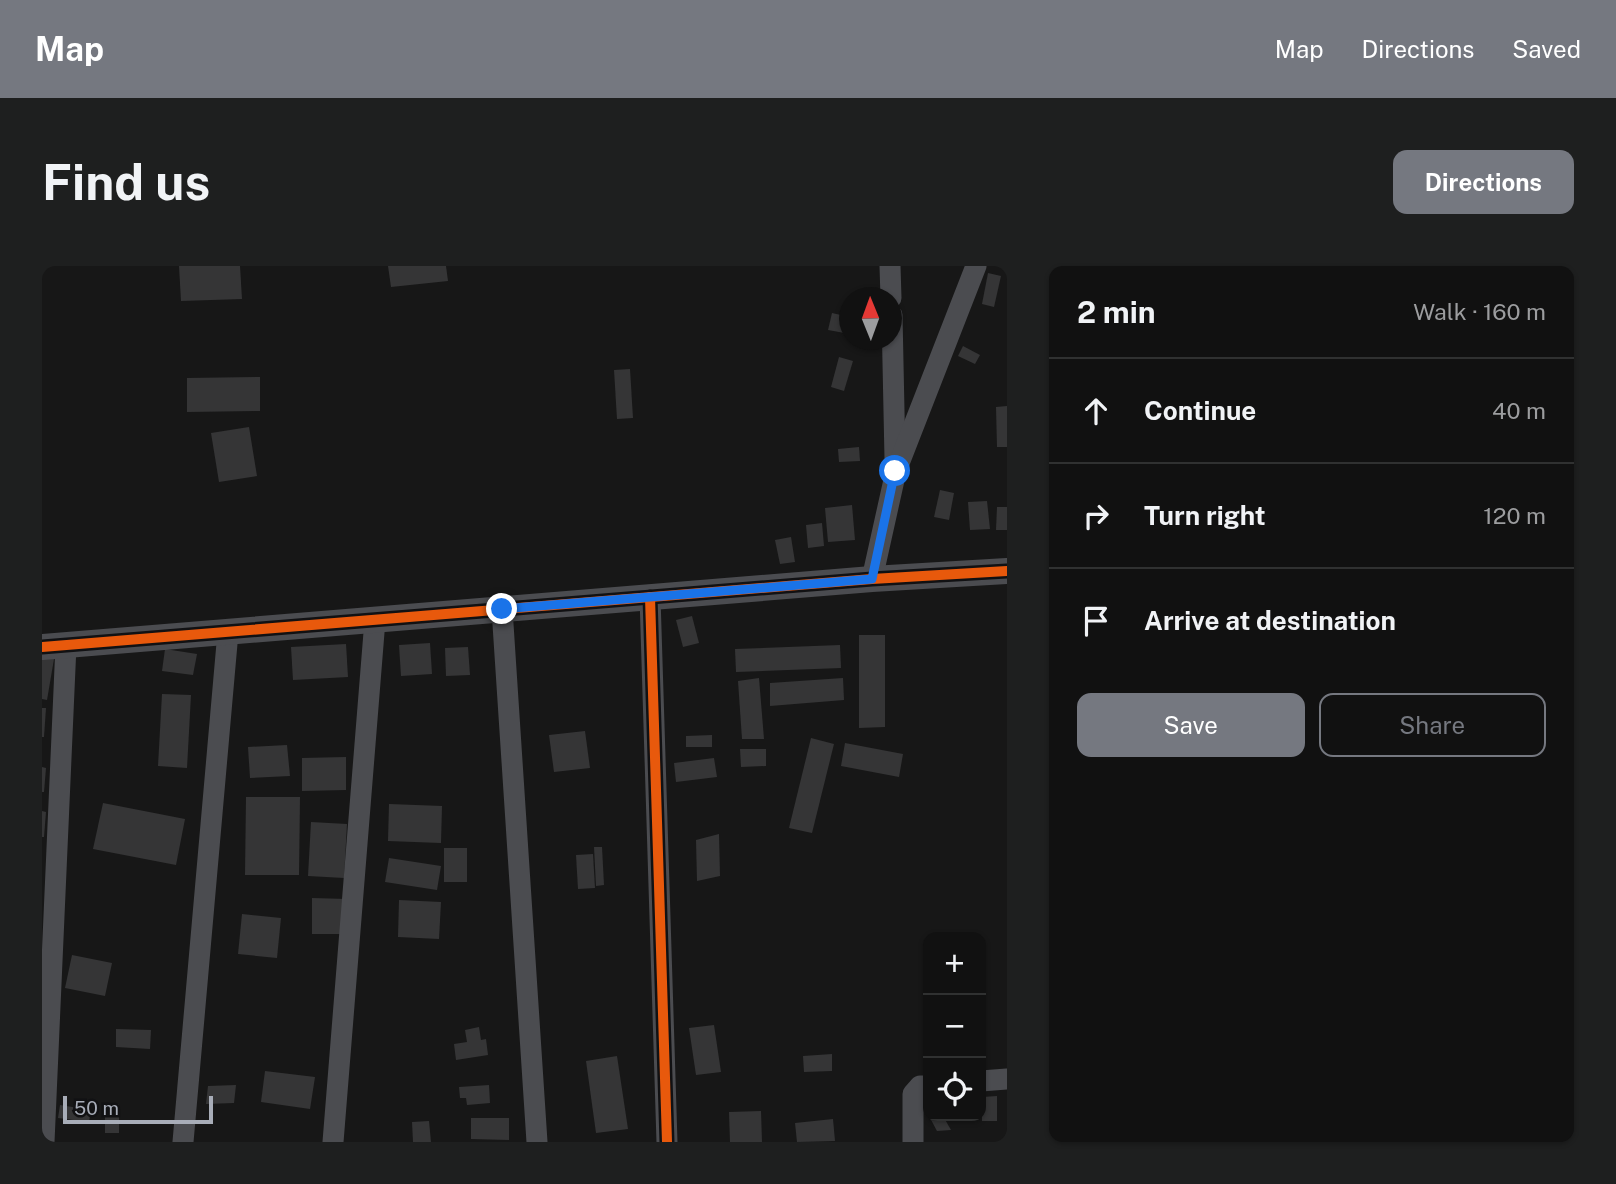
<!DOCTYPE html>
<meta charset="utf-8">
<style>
:root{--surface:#111;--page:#1e1f1f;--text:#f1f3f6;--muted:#9c9d9f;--line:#303131;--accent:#757880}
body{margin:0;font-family:"Public Sans",sans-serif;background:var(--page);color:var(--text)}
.controls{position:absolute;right:21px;bottom:21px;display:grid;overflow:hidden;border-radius:14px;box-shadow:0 2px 5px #0004}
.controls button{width:63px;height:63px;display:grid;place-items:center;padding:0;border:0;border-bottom:2px solid var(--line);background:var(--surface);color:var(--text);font:35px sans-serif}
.compass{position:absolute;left:797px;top:21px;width:63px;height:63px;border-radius:50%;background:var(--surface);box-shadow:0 2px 5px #0004;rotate:359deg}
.scale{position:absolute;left:21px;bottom:18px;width:150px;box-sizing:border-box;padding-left:7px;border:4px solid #a8adb8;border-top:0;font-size:19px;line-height:24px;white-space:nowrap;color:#a8adb8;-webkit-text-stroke:5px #111113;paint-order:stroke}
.stop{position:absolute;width:21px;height:21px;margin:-16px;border:5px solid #1a73e8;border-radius:50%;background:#fff}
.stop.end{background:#1a73e8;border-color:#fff;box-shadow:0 2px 7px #0008}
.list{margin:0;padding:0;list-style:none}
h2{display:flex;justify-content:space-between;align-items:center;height:91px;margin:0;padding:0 28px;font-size:30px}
h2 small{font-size:23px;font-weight:400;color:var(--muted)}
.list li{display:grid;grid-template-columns:46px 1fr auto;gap:21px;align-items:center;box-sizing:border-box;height:105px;padding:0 28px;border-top:2px solid var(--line)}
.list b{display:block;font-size:26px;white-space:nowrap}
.list em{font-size:23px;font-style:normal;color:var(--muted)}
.actions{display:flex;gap:14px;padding:21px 28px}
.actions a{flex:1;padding:16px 0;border:2px solid var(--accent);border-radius:14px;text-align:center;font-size:24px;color:var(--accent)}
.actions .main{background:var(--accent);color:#fff}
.icon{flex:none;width:38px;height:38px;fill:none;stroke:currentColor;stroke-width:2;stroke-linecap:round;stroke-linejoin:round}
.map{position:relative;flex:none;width:965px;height:876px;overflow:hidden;border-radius:14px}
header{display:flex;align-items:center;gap:42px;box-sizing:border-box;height:98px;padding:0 35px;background:var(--accent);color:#fff}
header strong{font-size:33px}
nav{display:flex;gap:38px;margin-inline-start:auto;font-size:24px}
.intro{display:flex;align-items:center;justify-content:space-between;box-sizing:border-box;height:168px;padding:0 42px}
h1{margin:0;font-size:49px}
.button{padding:18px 32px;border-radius:14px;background:var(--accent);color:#fff;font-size:24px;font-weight:700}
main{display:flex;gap:42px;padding:0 42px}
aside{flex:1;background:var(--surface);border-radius:14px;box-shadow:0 2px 5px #0004}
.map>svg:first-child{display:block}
.building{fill:#353536}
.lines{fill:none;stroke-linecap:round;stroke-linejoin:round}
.minor{stroke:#4b4c50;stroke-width:21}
.tertiary{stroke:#4b4c50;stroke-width:26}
.cycleway-casing{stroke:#111113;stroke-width:15}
.cycleway{stroke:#e8590c;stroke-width:10}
.route{stroke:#1a73e8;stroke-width:9}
</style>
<header>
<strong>Map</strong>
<nav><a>Map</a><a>Directions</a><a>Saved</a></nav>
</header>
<div class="intro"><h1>Find us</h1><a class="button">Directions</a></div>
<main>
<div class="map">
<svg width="965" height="876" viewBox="0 0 965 876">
<rect width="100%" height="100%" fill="#171717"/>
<g class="building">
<path d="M 137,0 L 198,0 L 200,33 L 139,35 Z"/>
<path d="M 346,0 L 404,0 L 406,15 L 349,21 Z"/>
<path d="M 946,7 L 959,10 L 952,41 L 940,38 Z"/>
<path d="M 790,47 L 808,51 L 808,68 L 786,64 Z"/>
<path d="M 921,80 L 938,89 L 933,98 L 916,90 Z"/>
<path d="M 797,91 L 811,95 L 802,125 L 789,121 Z"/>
<path d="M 588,103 L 591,152 L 575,153 L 572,104 Z"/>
<path d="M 218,111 L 218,145 L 145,146 L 145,112 Z"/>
<path d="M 965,140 L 965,181 L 955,181 L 954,141 Z"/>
<path d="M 207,161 L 215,210 L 177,216 L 169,167 Z"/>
<path d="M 817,181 L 818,195 L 797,196 L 796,183 Z"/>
<path d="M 898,224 L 912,227 L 907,254 L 892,251 Z"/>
<path d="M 945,235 L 948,263 L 928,264 L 926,236 Z"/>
<path d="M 810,239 L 813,274 L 786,276 L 783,242 Z"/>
<path d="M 955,241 L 965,241 L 965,264 L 954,264 Z"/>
<path d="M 780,257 L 782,280 L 766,282 L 764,259 Z"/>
<path d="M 749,271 L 753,296 L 738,298 L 733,274 Z"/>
<path d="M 650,350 L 657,377 L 641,381 L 634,354 Z"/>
<path d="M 817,369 L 843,369 L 843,461 L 817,462 Z"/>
<path d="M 388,377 L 390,408 L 359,410 L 357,379 Z"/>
<path d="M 304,378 L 306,411 L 251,414 L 249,381 Z"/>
<path d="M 798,379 L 799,402 L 694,406 L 693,383 Z"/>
<path d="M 426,381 L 428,409 L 404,410 L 403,382 Z"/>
<path d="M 123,383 L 155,388 L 151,409 L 120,405 Z"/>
<path d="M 0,391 L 12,393 L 5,434 L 0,433 Z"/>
<path d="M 717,412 L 722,473 L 700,473 L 696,415 Z"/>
<path d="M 801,412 L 802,434 L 728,440 L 728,417 Z"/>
<path d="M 120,428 L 149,429 L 145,502 L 116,500 Z"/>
<path d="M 0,442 L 4,442 L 2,471 L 0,471 Z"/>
<path d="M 543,465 L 548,502 L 512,506 L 507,469 Z"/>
<path d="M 670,469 L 670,481 L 644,481 L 644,470 Z"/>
<path d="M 769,472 L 792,478 L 770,567 L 747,562 Z"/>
<path d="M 803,477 L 861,488 L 857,511 L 799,500 Z"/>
<path d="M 245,479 L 248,510 L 208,512 L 206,481 Z"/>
<path d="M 698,483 L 724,483 L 724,500 L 699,501 Z"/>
<path d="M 304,491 L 304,524 L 260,525 L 260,492 Z"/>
<path d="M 672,492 L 675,511 L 634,516 L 632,497 Z"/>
<path d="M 0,501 L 4,502 L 2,526 L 0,526 Z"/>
<path d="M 204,531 L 258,531 L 257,609 L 203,609 Z"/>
<path d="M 61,537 L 143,553 L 134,599 L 51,583 Z"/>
<path d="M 347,538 L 400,540 L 399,577 L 346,575 Z"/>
<path d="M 0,545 L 4,546 L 2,571 L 0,571 Z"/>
<path d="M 269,556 L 305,558 L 302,612 L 266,610 Z"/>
<path d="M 677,568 L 678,610 L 655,615 L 654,574 Z"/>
<path d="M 552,581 L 560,581 L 562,619 L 554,620 Z"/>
<rect x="402" y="582" width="23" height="34"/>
<path d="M 551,588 L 553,622 L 536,623 L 534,589 Z"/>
<path d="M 347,592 L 399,600 L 395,624 L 343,616 Z"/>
<path d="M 270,632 L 305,633 L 304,668 L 270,668 Z"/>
<path d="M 357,634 L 399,636 L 397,673 L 356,671 Z"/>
<path d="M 200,648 L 239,652 L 235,692 L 196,688 Z"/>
<path d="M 30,689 L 70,697 L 63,730 L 23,722 Z"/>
<path d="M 672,759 L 679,806 L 654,809 L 647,762 Z"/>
<path d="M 437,761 L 439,774 L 444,773 L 446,789 L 414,794 L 412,778 L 425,776 L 423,764 Z"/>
<path d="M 74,763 L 109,764 L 108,783 L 74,781 Z"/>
<path d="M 790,788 L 790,805 L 762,806 L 761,790 Z"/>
<path d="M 575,790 L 586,863 L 554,867 L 544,795 Z"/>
<path d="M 223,805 L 273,811 L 268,843 L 219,836 Z"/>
<path d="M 194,819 L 192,837 L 164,838 L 166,820 Z"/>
<path d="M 447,819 L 448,837 L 425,839 L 424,832 L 418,832 L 417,821 Z"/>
<path d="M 955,830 L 955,855 L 940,855 L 940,831 Z"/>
<rect x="63" y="838" width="14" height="29"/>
<path d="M 18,839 L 49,844 L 47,856 L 16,852 Z"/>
<path d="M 719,845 L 720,876 L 688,876 L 687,846 Z"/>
<path d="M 887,850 L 901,850 L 909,864 L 895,865 Z"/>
<path d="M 429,852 L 467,852 L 467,874 L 429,873 Z"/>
<path d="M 791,853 L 793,875 L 755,876 L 753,857 Z"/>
<path d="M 387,855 L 389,876 L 371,876 L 370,856 Z"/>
</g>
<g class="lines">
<g class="minor">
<path d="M 848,0 L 849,32"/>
<path d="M 850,49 L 853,193"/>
<path d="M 830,313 L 854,205 L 934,0"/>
<path d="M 608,331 L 625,876"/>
<path d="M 460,343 L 495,876"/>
<path d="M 939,815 L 965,813"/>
<path d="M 2,876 L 24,379"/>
<path d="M 141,876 L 186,366"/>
<path d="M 291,876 L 333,354"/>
<path d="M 871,876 L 871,828 L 878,820 L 886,820"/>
</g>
<path class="tertiary" d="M 0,381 L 830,313 L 965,305"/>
<defs>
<g id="cycleway">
<path d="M 608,331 L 625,876"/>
<path d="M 0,381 L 830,313 L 965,305"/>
</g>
</defs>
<use href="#cycleway" class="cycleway-casing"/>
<use href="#cycleway" class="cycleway"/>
</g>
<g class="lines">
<path class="route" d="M 460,343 L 830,313 L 853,205"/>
</g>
</svg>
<div class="controls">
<button>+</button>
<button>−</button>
<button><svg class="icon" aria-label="locate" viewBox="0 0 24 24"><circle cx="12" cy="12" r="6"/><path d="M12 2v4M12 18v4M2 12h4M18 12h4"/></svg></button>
</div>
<svg class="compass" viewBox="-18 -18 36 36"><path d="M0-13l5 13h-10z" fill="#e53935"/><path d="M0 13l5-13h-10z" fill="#9c9d9f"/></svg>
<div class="scale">50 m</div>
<div class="stop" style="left:853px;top:205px"></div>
<div class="stop end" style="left:460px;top:343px"></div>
</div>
<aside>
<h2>2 min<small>Walk · 160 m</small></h2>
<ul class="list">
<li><svg class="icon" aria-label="ahead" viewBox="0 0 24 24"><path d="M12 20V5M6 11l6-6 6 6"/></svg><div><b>Continue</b></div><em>40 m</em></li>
<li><svg class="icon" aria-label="right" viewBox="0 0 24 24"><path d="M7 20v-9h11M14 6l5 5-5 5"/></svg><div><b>Turn right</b></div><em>120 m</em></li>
<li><svg class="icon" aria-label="arrive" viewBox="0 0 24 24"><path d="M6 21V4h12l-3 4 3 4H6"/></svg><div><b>Arrive at destination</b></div></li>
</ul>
<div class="actions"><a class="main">Save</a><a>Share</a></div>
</aside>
</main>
